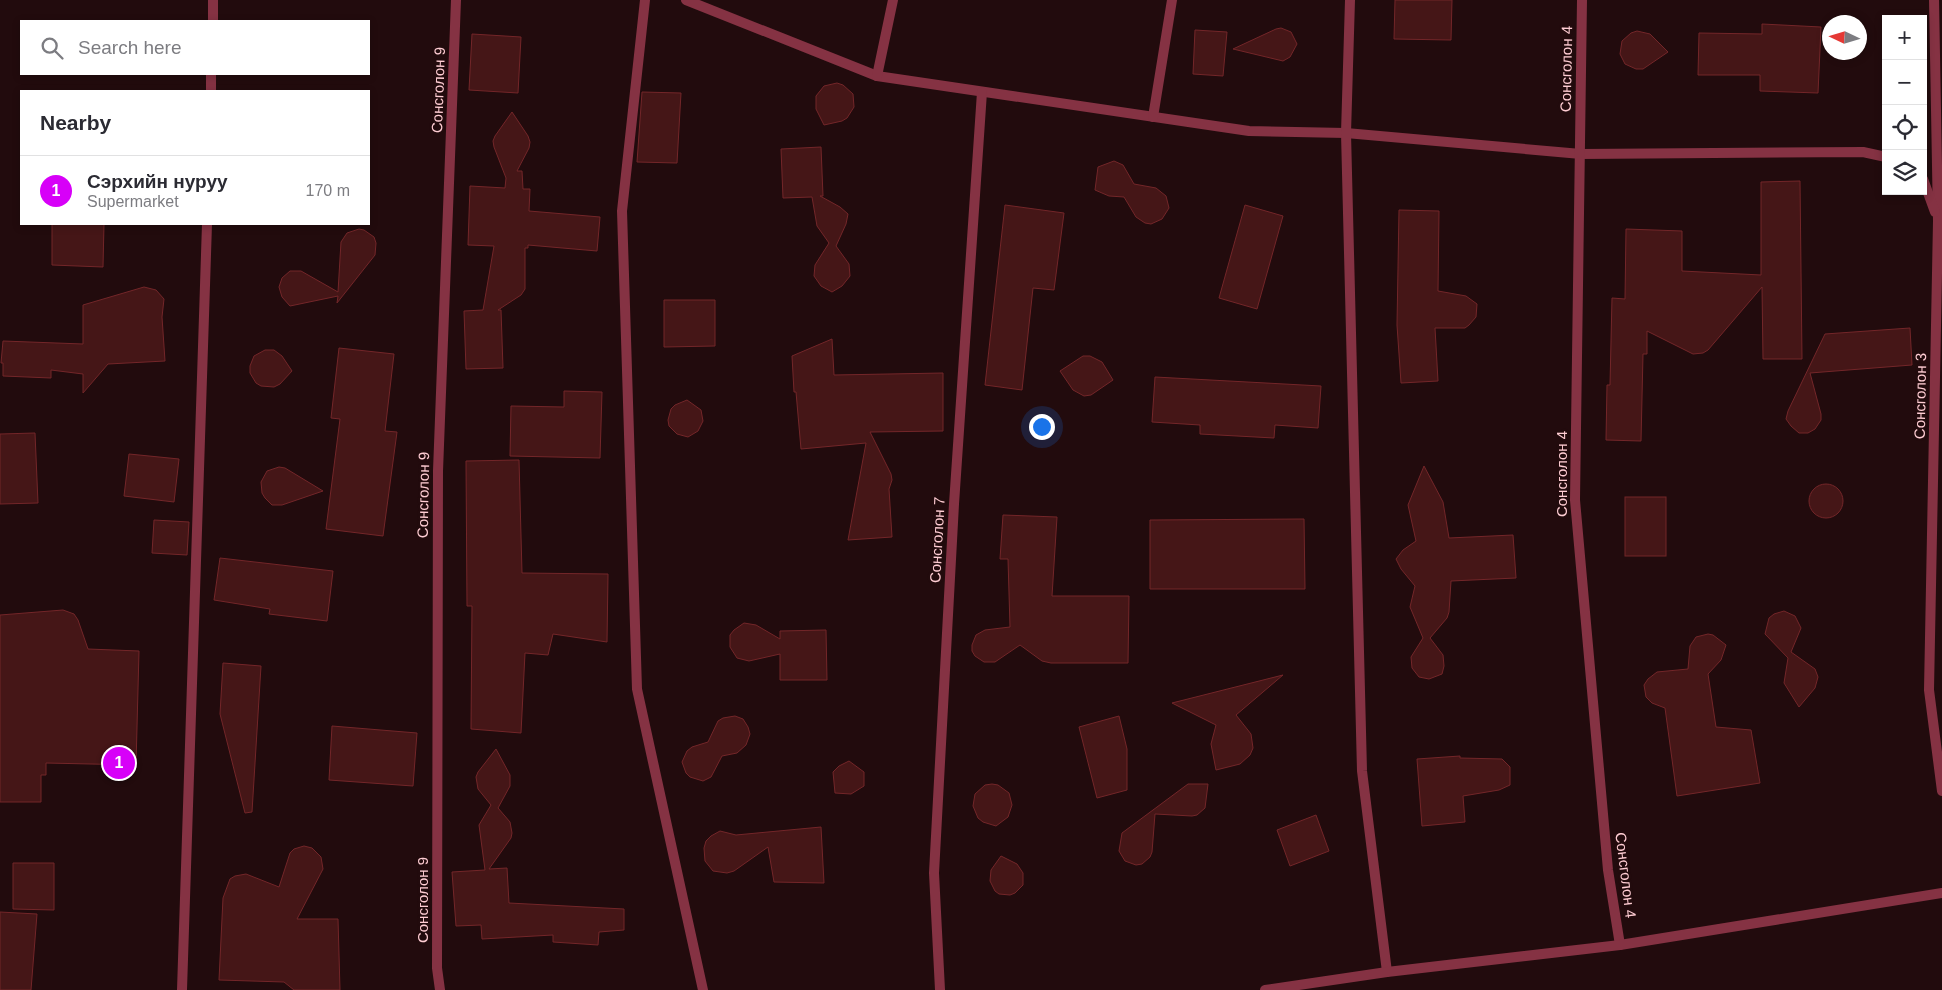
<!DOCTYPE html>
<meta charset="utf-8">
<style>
:root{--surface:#fff;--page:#f7f7f7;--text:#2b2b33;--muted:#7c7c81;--line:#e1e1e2;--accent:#d700f8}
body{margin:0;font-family:Arial,sans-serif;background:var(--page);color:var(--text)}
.controls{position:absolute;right:15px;top:15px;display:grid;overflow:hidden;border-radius:0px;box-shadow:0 2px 8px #0003}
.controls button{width:45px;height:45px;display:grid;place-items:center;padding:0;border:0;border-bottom:1px solid var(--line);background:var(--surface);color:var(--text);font:25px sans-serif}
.compass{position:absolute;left:1822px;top:15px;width:45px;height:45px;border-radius:50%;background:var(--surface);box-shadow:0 2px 8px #0003;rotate:274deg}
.you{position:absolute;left:1041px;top:426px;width:18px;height:18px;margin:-12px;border:4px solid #fff;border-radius:50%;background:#1a73e8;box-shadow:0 0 0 8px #1a73e833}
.badge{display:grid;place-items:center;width:32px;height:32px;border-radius:50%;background:var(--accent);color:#fff;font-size:16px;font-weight:700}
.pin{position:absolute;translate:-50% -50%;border:2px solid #fff;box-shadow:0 1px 5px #0006}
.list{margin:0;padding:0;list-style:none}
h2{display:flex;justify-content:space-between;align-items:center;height:65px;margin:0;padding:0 20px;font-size:21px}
h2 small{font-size:16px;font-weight:400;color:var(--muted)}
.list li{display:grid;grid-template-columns:32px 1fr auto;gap:15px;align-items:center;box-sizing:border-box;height:70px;padding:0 20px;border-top:1px solid var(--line)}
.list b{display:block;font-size:19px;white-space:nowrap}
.list p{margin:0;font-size:16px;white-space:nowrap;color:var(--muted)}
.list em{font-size:16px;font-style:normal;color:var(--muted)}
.icon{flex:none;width:28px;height:28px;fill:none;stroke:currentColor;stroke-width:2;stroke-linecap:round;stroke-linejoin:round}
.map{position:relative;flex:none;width:1942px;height:990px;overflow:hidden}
.search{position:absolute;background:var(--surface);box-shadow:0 2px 8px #0003;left:20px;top:20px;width:350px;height:55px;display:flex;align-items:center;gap:12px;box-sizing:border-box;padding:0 18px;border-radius:0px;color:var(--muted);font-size:19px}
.panel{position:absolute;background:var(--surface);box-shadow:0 2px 8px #0003;left:20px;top:90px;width:350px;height:135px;border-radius:0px}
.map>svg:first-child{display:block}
.building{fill:#451617;stroke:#732629}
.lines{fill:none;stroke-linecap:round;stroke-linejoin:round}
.minor{stroke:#853243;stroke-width:10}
.labels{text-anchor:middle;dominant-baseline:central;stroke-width:5;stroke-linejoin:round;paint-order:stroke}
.street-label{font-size:15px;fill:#ffcdd3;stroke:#220b0d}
</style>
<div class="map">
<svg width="1942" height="990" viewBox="0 0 1942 990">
<rect width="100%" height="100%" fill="#220b0d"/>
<g class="building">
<path d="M 1395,0 L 1452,0 L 1451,40 L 1394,39 Z"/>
<path d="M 1762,24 L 1821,27 L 1818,93 L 1760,91 L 1760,75 L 1698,75 L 1699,33 L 1762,34 Z"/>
<path d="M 1281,28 L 1291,32 L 1297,44 L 1290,57 L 1283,61 L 1233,49 L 1276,29 Z"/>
<path d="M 1195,30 L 1227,32 L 1223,76 L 1193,74 Z"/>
<path d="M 1637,31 L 1650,34 L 1668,52 L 1643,69 L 1636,69 L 1625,64 L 1620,54 L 1622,41 L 1631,33 Z"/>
<path d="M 472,34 L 521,37 L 518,93 L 469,90 Z"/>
<path d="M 837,83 L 843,85 L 853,94 L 854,107 L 847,118 L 842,121 L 824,125 L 816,109 L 816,96 L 824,86 Z"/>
<path d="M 642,92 L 681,93 L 677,163 L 637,162 Z"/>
<path d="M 512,112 L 528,136 L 530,142 L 529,148 L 517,171 L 522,171 L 523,189 L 530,189 L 529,211 L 600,217 L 597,251 L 528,245 L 528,248 L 525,248 L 525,289 L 521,295 L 498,310 L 501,310 L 503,368 L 466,369 L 464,311 L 483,310 L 494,246 L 468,245 L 470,186 L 505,188 L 506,178 L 494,147 L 493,141 L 495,136 Z"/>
<path d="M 821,147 L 823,196 L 820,196 L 840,207 L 848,214 L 846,224 L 836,246 L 849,264 L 850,276 L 842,286 L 832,292 L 821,286 L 814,276 L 815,265 L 829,243 L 817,226 L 812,197 L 783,198 L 781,149 Z"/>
<path d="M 1114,161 L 1123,165 L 1134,184 L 1156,188 L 1166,196 L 1169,208 L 1162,219 L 1151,224 L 1145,223 L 1136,217 L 1124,197 L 1109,196 L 1095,190 L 1098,167 Z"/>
<path d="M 1800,181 L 1802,359 L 1763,359 L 1762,287 L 1708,350 L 1703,353 L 1693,354 L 1647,331 L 1647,354 L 1643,354 L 1641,441 L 1606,440 L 1607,385 L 1610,385 L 1612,298 L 1625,299 L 1626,229 L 1682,231 L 1682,271 L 1761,275 L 1761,182 Z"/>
<path d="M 1005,205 L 1064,213 L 1054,290 L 1033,288 L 1022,390 L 985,385 Z"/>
<path d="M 1245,205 L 1283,216 L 1257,309 L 1219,298 Z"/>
<path d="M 1399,210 L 1439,211 L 1438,291 L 1466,296 L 1477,304 L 1476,317 L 1469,325 L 1465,328 L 1435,328 L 1438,381 L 1401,383 L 1397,325 Z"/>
<path d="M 52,224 L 104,224 L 103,267 L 52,265 Z"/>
<path d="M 359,229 L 364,230 L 374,237 L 376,243 L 375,255 L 337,303 L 338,296 L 290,306 L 282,297 L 279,287 L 282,278 L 290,271 L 301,271 L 338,292 L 341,242 L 347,233 Z"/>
<path d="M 144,287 L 156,290 L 164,299 L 162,317 L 165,361 L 108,364 L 83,393 L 83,374 L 51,370 L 51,378 L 3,376 L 3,363 L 1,363 L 3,341 L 83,344 L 83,305 Z"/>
<path d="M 664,300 L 715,300 L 715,346 L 664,347 Z"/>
<path d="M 1910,328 L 1912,365 L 1810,373 L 1821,414 L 1821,420 L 1815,429 L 1808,433 L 1799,433 L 1791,426 L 1786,419 L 1788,411 L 1825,334 Z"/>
<path d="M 832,339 L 834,375 L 943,373 L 943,431 L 870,432 L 891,474 L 892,480 L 889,489 L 892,537 L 848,540 L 866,443 L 801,449 L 796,392 L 794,392 L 792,356 Z"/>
<path d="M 339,348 L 394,354 L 385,431 L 397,432 L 383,536 L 326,529 L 340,419 L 331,418 Z"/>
<path d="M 265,350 L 274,350 L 282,356 L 292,371 L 280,384 L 274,387 L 261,386 L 256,383 L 250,373 L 250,366 L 254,356 Z"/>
<path d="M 1083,356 L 1090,356 L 1102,362 L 1113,380 L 1091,395 L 1084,396 L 1073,390 L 1060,371 Z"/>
<path d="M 1155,377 L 1321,386 L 1318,428 L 1275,425 L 1274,438 L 1200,434 L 1200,425 L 1152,422 Z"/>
<path d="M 564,391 L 602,392 L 600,458 L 510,456 L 511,406 L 564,407 Z"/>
<path d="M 687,400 L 701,410 L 703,421 L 698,431 L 688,437 L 677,434 L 669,426 L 668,420 L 671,409 L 675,405 Z"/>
<path d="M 35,433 L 38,503 L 0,504 L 0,434 Z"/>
<path d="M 129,454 L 179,459 L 174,502 L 124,496 Z"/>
<path d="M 519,460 L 522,573 L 608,574 L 607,642 L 553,634 L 548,655 L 525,653 L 521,733 L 471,729 L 472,606 L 467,606 L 466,461 Z"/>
<path d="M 1424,466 L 1443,502 L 1449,538 L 1513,535 L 1516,578 L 1451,581 L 1449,612 L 1447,618 L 1430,638 L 1443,655 L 1444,666 L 1442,674 L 1429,679 L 1419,677 L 1412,668 L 1411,657 L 1423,638 L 1410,607 L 1415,586 L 1401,569 L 1396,559 L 1403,550 L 1416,541 L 1408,505 Z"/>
<path d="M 279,467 L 285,468 L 323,491 L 282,505 L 272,505 L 265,498 L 262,493 L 261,482 L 267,471 Z"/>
<circle cx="1826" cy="501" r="17"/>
<rect x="1625" y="497" width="41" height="59"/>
<path d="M 1003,515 L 1057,517 L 1052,596 L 1129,596 L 1128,663 L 1051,663 L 1042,661 L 1020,645 L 995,662 L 984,662 L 975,656 L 972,651 L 972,645 L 976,635 L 985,630 L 1010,627 L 1008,559 L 1000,559 Z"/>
<path d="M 1304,519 L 1305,589 L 1150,589 L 1150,520 Z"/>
<path d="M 154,520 L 189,522 L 187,555 L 152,553 Z"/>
<path d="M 220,558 L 333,571 L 327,621 L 269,614 L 270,609 L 214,600 Z"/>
<path d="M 63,610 L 74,614 L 78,620 L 88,649 L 139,651 L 136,765 L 46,763 L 46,775 L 41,775 L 41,802 L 0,802 L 0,615 Z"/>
<path d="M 1784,611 L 1795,616 L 1801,628 L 1791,652 L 1815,669 L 1818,677 L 1815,688 L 1799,707 L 1784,683 L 1788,658 L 1765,634 L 1769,618 L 1774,614 Z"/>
<path d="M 744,623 L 756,625 L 780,639 L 780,631 L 826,630 L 827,680 L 780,680 L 780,654 L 749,661 L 737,658 L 730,647 L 730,635 L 734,630 Z"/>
<path d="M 1708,634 L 1713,635 L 1726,645 L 1721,660 L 1708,674 L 1716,727 L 1751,730 L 1760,783 L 1677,796 L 1665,708 L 1652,703 L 1646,697 L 1644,685 L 1648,679 L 1657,672 L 1688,669 L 1690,646 L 1696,637 Z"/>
<path d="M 223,663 L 261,666 L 252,812 L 245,813 L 220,714 Z"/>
<path d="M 1283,675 L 1236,715 L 1251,734 L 1253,748 L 1250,755 L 1240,764 L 1216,770 L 1211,744 L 1216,725 L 1172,703 Z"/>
<path d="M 735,716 L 743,719 L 748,727 L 750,734 L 746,745 L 737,753 L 722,756 L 711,777 L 703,781 L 690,777 L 686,773 L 682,762 L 687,751 L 692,747 L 708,742 L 718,721 L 723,718 Z"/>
<path d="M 1119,716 L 1127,749 L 1127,790 L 1097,798 L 1079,727 Z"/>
<path d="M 332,726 L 417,733 L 413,786 L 329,780 Z"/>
<path d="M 496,749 L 510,775 L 510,786 L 498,808 L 510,822 L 512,833 L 511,838 L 489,869 L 507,868 L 509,903 L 624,909 L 624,930 L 599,932 L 598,945 L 553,942 L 553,935 L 482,939 L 481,925 L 456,926 L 452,872 L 485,870 L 479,825 L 491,805 L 478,789 L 476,777 L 478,772 Z"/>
<path d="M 1460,756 L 1460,758 L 1502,759 L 1510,767 L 1510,785 L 1499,790 L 1463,796 L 1465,822 L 1422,826 L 1417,759 Z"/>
<path d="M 849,761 L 864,772 L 864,786 L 851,794 L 835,793 L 833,772 L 839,766 Z"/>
<path d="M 992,784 L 998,785 L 1009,793 L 1012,805 L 1008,817 L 996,826 L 983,822 L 978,818 L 973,806 L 975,794 L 985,785 Z"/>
<path d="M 1188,784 L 1208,784 L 1205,808 L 1197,815 L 1192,816 L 1155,814 L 1152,852 L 1150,857 L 1142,864 L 1136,865 L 1125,861 L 1119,851 L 1122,833 Z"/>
<path d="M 1316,815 L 1329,851 L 1290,866 L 1277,830 Z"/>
<path d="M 821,827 L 824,883 L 774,882 L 768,847 L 734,871 L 727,873 L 713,871 L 705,861 L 704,848 L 706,841 L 711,836 L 720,831 L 736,835 Z"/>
<path d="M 304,846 L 312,848 L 321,857 L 323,869 L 297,919 L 338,919 L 340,990 L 294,990 L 284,982 L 219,980 L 223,898 L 230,879 L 235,876 L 246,874 L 279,887 L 290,853 L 294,849 Z"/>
<path d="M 1001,856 L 1017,864 L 1023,873 L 1023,885 L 1015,893 L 1010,895 L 999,894 L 995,891 L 990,881 L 991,870 Z"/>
<path d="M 13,863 L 54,863 L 54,910 L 13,909 Z"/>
<path d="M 0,912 L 37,914 L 31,990 L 0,990 Z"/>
</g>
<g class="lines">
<g class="minor">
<path d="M 645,0 L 622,211 L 637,689 L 703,990"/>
<path d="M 686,0 L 877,76 L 1249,131 L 1346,133 L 1581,154 L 1863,152 L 1886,157"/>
<path d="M 1350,0 L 1346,133 L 1362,771 L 1387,972"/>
<path d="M 1582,0 L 1575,500 L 1608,870 L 1620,945"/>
<path d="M 1934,0 L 1938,221 L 1929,690 L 1942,791"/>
<path d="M 213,21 L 213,0"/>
<path d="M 877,76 L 893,0"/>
<path d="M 211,91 L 211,74"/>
<path d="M 1153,117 L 1172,0"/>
<path d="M 1923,179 L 1935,212"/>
<path d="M 182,990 L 207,224"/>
<path d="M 440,990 L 437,968 L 438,471 L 456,0"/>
<path d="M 940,990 L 934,873 L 954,504 L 982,92"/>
<path d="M 1265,990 L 1387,972 L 1620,945 L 1942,893"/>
</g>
</g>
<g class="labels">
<g class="street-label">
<text transform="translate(1566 69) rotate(-89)">Сонсголон 4</text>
<text transform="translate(438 90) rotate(-88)">Сонсголон 9</text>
<text transform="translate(1920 396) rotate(-89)">Сонсголон 3</text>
<text transform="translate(1561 474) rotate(-90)">Сонсголон 4</text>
<text transform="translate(423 495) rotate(-89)">Сонсголон 9</text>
<text transform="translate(937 540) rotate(-87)">Сонсголон 7</text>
<text transform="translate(1626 875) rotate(83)">Сонсголон 4</text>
<text transform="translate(422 900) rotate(-90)">Сонсголон 9</text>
</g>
</g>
</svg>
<div class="controls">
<button>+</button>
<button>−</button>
<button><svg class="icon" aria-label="locate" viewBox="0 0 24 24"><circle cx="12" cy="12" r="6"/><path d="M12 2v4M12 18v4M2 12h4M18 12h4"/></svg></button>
<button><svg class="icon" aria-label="layers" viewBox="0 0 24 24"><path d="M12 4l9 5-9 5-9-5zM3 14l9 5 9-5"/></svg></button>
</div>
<svg class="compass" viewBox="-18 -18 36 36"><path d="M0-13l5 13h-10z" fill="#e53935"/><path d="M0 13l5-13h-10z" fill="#7c7c81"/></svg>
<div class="you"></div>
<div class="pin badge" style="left:119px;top:763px">1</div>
<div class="search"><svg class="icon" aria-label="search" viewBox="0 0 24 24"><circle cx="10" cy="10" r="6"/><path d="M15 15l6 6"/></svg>Search here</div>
<section class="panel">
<h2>Nearby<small></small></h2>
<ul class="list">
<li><span class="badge">1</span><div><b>Сэрхийн нуруу</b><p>Supermarket</p></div><em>170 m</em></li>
</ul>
</section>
</div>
